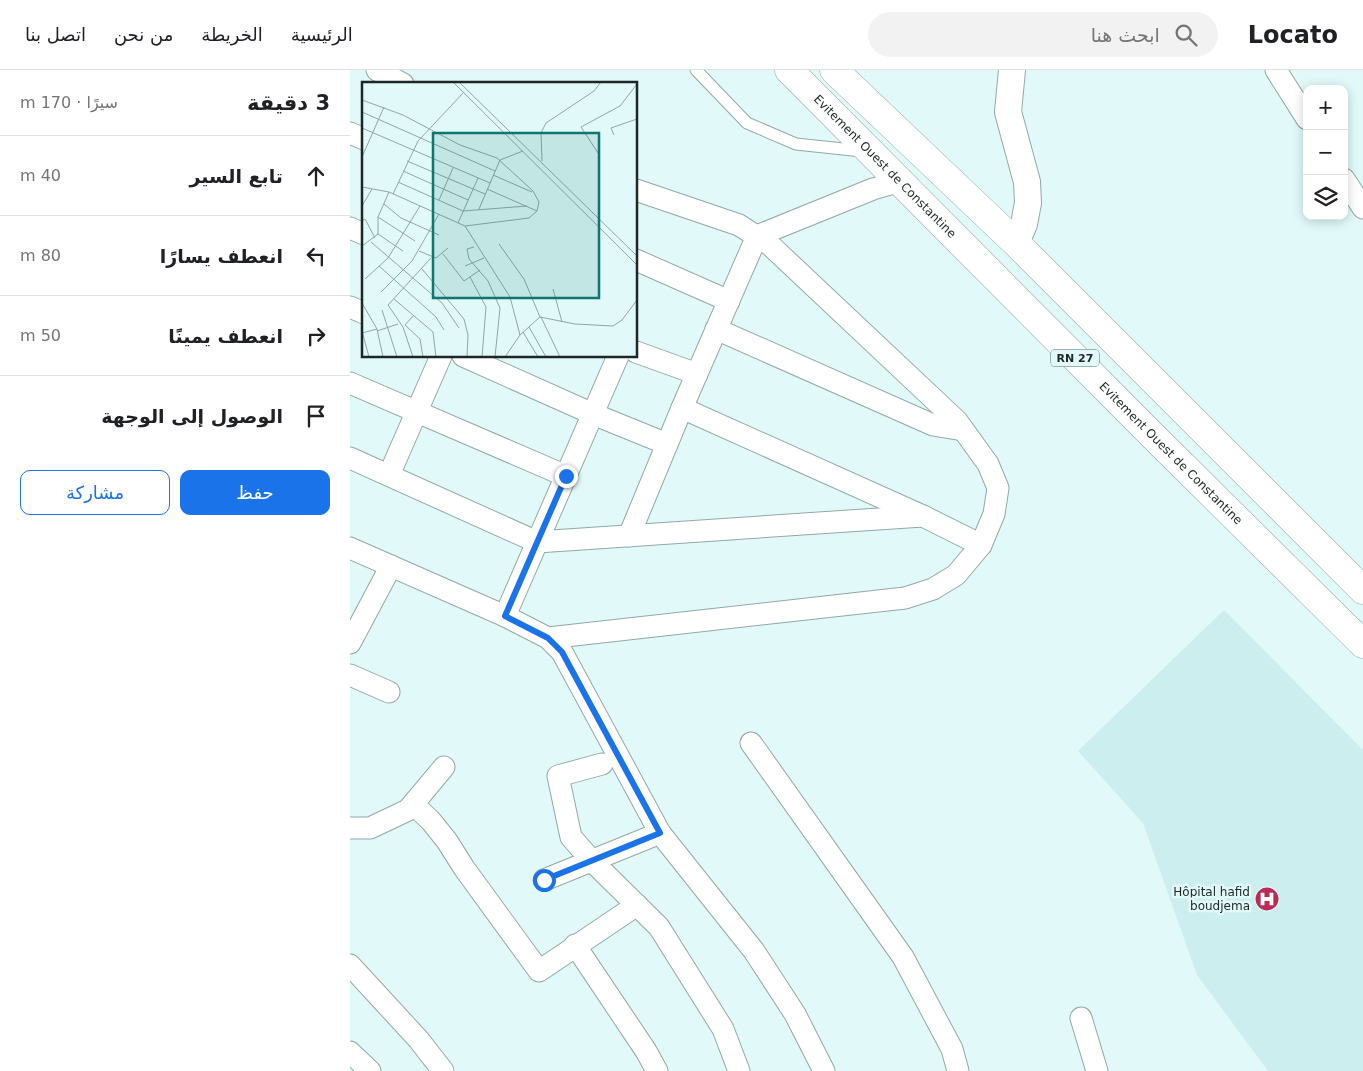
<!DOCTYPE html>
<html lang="ar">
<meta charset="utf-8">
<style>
:root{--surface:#fff;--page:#f2f2f2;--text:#202124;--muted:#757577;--line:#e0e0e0;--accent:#1a73e8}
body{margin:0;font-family:"DejaVu Sans",Vazirmatn,sans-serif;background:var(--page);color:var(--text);direction:rtl}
.controls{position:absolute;right:15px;top:15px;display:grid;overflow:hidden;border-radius:10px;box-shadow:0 2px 12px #0003}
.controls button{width:45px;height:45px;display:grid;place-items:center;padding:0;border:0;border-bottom:1px solid var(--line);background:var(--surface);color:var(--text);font:25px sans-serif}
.stop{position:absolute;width:15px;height:15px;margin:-11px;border:4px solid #1a73e8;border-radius:50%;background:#fff}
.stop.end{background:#1a73e8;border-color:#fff;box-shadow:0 1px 5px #0008}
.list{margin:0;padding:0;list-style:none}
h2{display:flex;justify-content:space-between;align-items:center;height:65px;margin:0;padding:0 20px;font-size:21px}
h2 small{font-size:16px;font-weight:400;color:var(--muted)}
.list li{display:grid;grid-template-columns:32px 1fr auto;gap:15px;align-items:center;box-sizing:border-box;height:80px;padding:0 20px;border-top:1px solid var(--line)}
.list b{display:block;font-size:19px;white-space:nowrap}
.list em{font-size:16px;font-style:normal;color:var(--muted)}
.actions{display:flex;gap:10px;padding:15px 20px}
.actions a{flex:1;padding:11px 0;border:1px solid var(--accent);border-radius:10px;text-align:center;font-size:18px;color:var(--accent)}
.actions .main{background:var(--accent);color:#fff}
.icon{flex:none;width:28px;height:28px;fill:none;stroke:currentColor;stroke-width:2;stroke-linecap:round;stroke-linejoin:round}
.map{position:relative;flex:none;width:1013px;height:1001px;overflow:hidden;direction:ltr}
header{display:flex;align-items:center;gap:30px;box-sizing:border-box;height:70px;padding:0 25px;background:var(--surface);border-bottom:1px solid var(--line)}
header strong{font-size:24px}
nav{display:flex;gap:28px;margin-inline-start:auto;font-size:18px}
.search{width:350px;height:45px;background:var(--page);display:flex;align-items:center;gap:12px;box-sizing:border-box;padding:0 18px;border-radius:28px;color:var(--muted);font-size:19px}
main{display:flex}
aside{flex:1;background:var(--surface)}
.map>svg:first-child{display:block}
.built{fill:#cdeeee}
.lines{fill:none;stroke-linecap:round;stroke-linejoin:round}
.service-casing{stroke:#92a8a8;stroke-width:13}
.minor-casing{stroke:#92a8a8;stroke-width:23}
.tertiary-casing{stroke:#92a8a8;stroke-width:28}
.trunk-casing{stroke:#92a8a8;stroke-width:29}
.service{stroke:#fff;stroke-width:11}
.minor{stroke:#fff;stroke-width:21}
.tertiary{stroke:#fff;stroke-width:26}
.trunk{stroke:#fff;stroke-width:28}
.route{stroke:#1a73e8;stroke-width:6}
.labels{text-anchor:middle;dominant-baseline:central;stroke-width:5;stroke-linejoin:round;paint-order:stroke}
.shield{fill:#e1f9f9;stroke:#586666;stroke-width:1}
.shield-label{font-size:11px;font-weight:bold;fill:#1e2727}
.street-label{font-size:12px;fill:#1e2727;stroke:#e1f9f9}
.poi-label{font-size:12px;fill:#1e2727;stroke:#e1f9f9;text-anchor:end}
.inset-road{fill:none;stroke:#93a5a5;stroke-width:1}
.view{fill:#0f766e;fill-opacity:0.15;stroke:#0f766e;stroke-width:2.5}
.inset-edge{fill:none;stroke:#1e2727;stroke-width:2.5}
</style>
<header>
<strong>Locato</strong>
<div class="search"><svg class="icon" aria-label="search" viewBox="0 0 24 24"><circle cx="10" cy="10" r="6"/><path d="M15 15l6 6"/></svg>ابحث هنا</div>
<nav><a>الرئيسية</a><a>الخريطة</a><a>من نحن</a><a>اتصل بنا</a></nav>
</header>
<main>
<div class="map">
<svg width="1013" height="1001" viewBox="0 0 1013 1001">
<rect width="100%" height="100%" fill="#e1f9f9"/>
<path class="built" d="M 874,540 L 1013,680 L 1013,1001 L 918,1001 L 847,905 L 793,753 L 728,681 Z"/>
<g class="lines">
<defs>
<path id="service" d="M 346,0 L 397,53 L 446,74 L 512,81"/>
<g id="minor">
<path d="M 27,0 L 53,14"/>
<path d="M 926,0 L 957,49"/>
<path d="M 0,63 L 14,69"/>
<path d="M 994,109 L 1013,138"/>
<path d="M 0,158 L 14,164"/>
<path d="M 286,190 L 379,231"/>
<path d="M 0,237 L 14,243"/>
<path d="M 366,259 L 583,355 L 613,360"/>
<path d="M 286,282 L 347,304"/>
<path d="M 113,286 L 243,344 L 317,374"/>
<path d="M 0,313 L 216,406"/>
<path d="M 332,338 L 573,446 L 631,475"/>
<path d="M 0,388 L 187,472 L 573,446"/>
<path d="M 39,405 L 91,286"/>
<path d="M 279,466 L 332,338 L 407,166 L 523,119 L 551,111"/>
<path d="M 0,478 L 155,546 L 198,568 L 212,582 L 310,763 L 404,881 L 445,944 L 474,1001"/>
<path d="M 155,546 L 268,286"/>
<path d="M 198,568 L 555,528 L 583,519 L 606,505 L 631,475 L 644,444 L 648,418 L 638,394 L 607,351 L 420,175 L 389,155 L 286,120"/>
<path d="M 0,573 L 41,496"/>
<path d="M 0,605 L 39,622"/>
<path d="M 401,673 L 553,887 L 602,979 L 608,1001"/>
<path d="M 252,694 L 208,706 L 221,767 L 241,790 L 309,857 L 373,959 L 389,1001"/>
<path d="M 63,734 L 81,751 L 97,771 L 114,798 L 189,901 L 287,835"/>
<path d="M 0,758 L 20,758 L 58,740 L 94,697"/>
<path d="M 194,810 L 310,763"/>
<path d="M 225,875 L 296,981 L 307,1001"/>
<path d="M 0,895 L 69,970 L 93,1001"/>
<path d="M 731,948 L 747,1001"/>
<path d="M 0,982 L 20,1001"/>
</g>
<path id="tertiary" d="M 662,0 L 658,42 L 677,112 L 678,133 L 674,154 L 666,173"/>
<g id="trunk">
<path id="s1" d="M 439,0 L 802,365 L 1013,574"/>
<path d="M 484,0 L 666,173 L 1013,520"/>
</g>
</defs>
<use href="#service" class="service-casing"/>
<use href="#minor" class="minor-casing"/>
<use href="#tertiary" class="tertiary-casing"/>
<use href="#trunk" class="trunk-casing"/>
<use href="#service" class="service"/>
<use href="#minor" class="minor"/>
<use href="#tertiary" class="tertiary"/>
<use href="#trunk" class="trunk"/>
</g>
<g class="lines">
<path class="route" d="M 194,810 L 310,763 L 212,582 L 198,568 L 155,546 L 216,406"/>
</g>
<defs>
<symbol id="hospital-disc" viewBox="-11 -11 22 22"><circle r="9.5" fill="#ba2b56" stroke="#e1f9f9"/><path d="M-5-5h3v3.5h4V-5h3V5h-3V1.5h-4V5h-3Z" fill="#fff"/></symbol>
</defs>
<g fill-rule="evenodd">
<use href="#hospital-disc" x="903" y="815" width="28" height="28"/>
</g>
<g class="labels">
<rect class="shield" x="701" y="279.5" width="48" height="17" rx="4"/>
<g class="shield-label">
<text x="725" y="288">RN 27</text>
</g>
<g class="street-label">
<text stroke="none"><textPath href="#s1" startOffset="136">Evitement Ouest de Constantine</textPath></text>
<text stroke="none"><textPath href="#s1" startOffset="541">Evitement Ouest de Constantine</textPath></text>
</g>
<g class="poi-label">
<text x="900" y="822">Hôpital hafid<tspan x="900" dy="14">boudjema</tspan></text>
</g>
</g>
<g transform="translate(12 12)">
<rect width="275" height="275" fill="#e1f9f9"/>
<path class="inset-road" d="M 91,0 L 275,183M 97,0 L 275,174M 0,18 L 41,33 L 98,63 L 135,76 L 171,109 L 177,120 L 175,129 L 167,136 L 103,144M 0,30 L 133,89M 0,46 L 128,101M 252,53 L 249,46 L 275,37M 238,74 L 219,45 L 258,24 L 275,2M 0,75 L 22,25M 45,79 L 123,112M 180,79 L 179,51 L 184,41 L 232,9 L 239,0M 41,89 L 106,118M 131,93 L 170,110M 36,100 L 101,129 L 165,124M 0,105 L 27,110 L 103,144 L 148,215 L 158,253M 125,107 L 175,129M 31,112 L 56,59 L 102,10M 77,118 L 91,86M 22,122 L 39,136 L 77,153M 0,124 L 10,107M 117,127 L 138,78 L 161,69M 16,135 L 53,159M 0,139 L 3,137 L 13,156M 96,141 L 116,96M 16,152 L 41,169M 9,160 L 80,221 L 97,246M 137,162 L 162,197 L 178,235 L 213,242 L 251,244 L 260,238 L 275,218M 0,164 L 16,152 L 16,135 L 27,110M 112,165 L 105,167 L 107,177 L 126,199 L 138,226 L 133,275M 57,169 L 74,176 L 86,166M 81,172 L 102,199 L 118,188M 17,184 L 74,235 L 82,248M 103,184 L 122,176M 60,187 L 102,237 L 106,253 L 105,275M 108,195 L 124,225 L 120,275M 3,197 L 26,176 L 58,124M 191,207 L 200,240M 19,210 L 50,179 L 77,132M 32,217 L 71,250 L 74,275M 0,221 L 15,247 L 21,275M 20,228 L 35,275M 52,233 L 43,243 L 58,257 L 61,275M 179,235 L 198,275M 167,245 L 184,275M 0,249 L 7,275M 15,249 L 36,242M 161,250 L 176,275M 0,251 L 15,247M 51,275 L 41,245 L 26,223 L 69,176M 143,275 L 158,253 L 178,235"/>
<path class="view" d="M 71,51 L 237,51 L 237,216 L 71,216 Z"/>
<rect width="275" height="275" class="inset-edge"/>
</g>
</svg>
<div class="controls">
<button>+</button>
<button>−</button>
<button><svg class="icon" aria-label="layers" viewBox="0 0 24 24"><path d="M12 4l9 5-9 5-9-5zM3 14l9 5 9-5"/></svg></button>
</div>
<div class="stop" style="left:194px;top:810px"></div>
<div class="stop end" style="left:216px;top:406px"></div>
</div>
<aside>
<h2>3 دقيقة<small>سيرًا · 170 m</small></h2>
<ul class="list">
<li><svg class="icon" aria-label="ahead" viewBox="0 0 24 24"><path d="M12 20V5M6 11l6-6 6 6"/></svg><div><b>تابع السير</b></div><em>40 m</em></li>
<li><svg class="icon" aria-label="left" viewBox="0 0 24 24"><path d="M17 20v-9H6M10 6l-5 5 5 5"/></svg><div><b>انعطف يسارًا</b></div><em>80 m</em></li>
<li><svg class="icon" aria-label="right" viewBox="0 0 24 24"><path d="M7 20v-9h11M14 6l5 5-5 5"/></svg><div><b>انعطف يمينًا</b></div><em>50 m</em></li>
<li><svg class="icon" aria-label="arrive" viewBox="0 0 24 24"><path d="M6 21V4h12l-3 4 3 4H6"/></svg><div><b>الوصول إلى الوجهة</b></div></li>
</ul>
<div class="actions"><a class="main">حفظ</a><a>مشاركة</a></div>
</aside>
</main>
